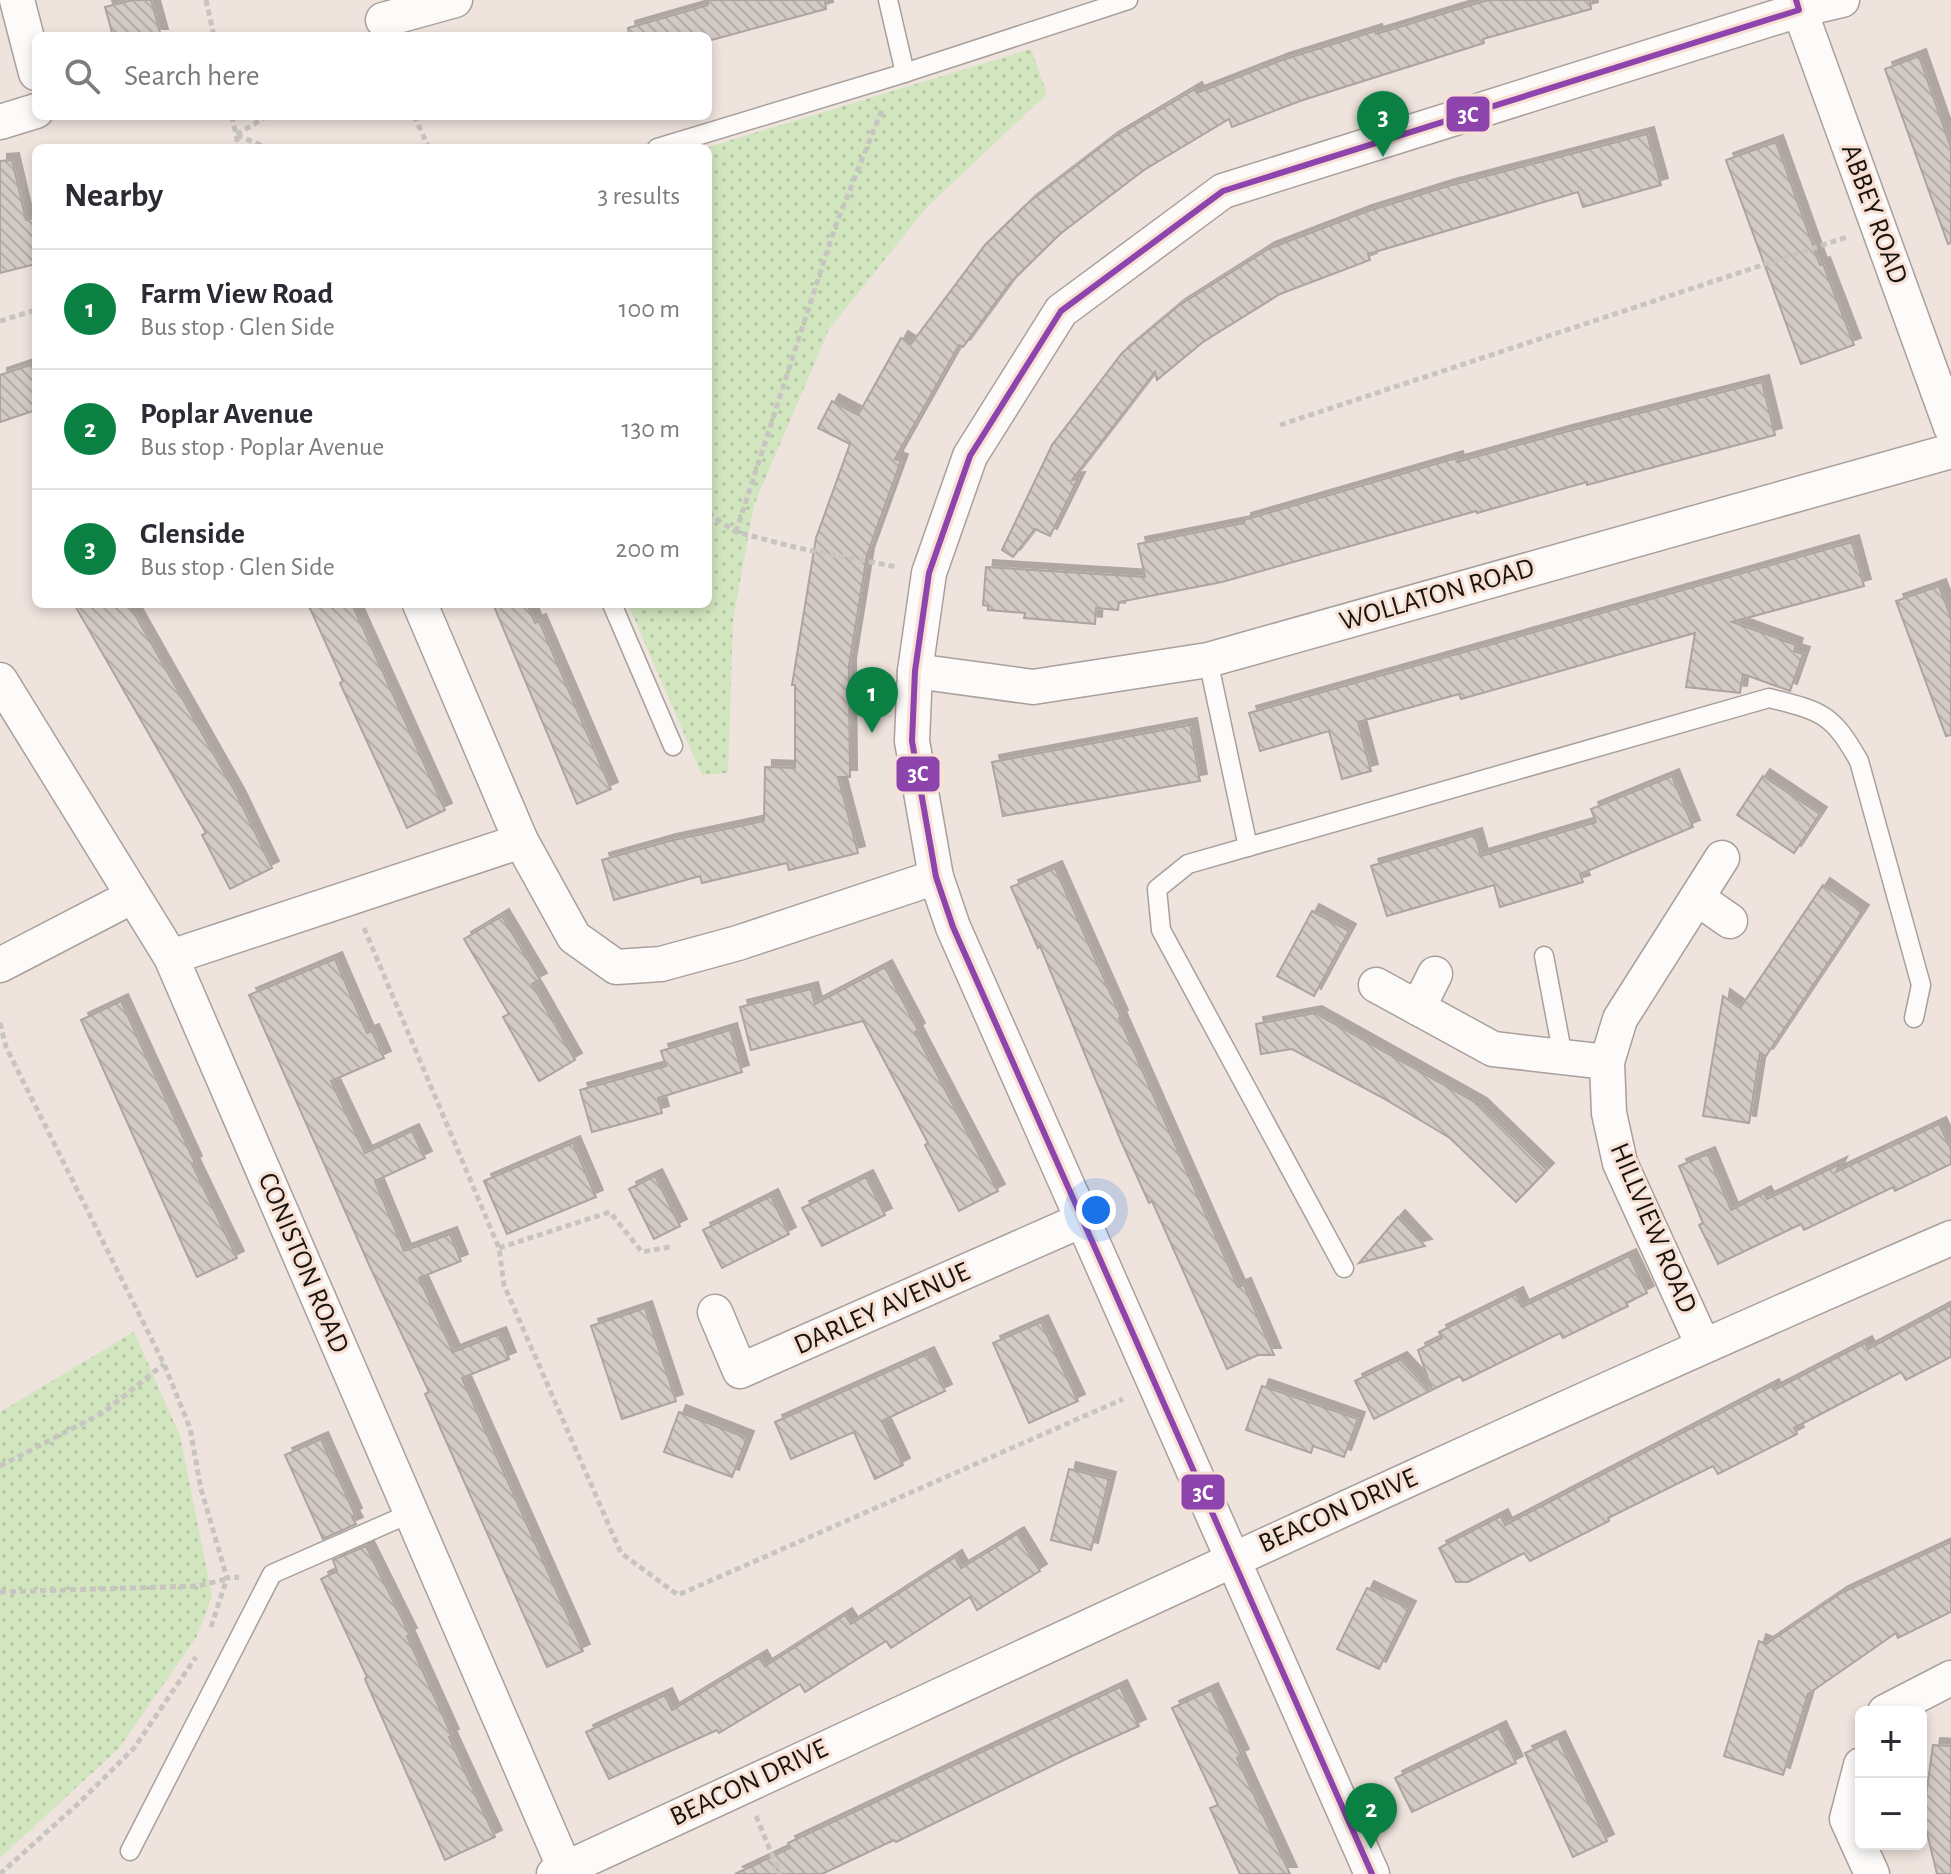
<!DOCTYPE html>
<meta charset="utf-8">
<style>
:root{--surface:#fff;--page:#f2f2f3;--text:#2b2b33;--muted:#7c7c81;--line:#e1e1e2;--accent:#0b8043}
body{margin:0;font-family:"Alegreya Sans",sans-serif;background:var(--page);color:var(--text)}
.controls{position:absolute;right:24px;bottom:24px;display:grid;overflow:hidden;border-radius:12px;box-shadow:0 4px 12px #0003}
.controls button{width:72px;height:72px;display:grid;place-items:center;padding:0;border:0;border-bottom:2px solid var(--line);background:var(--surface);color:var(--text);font:40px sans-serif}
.you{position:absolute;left:1096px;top:1210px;width:28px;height:28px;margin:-20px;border:6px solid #fff;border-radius:50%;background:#1a73e8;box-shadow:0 0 0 12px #1a73e833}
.badge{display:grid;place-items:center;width:52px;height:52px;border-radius:50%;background:var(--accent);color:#fff;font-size:26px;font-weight:700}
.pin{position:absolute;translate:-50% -66px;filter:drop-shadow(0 2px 4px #0008)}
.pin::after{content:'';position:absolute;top:42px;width:28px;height:24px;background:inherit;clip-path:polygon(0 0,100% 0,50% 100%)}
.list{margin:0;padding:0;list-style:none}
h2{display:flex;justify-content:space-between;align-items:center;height:104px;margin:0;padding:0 32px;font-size:34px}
h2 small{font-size:26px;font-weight:400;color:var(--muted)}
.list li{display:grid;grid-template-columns:52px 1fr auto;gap:24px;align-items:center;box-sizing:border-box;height:120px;padding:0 32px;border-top:2px solid var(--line)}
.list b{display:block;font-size:30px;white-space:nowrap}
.list p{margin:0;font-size:26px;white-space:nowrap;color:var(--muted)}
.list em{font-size:26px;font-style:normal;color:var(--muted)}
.icon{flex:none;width:44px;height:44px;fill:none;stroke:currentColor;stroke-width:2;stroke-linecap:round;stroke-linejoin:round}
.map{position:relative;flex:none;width:1951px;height:1874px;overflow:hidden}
.search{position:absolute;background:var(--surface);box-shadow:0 4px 12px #0003;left:32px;top:32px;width:680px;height:88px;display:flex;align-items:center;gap:20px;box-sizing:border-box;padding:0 28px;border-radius:12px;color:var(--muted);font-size:30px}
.panel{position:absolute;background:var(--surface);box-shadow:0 4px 12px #0003;left:32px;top:144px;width:680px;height:464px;border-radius:12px}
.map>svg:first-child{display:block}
.grass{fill:url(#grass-dots)}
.building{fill:url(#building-back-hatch);stroke:#aca49e;stroke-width:2;filter:url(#shadow)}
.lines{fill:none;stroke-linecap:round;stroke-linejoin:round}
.lane-casing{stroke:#a9a09b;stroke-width:21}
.street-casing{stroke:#a9a09b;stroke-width:37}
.path{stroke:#c8c4c1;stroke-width:5;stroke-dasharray:6 4;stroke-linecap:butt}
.lane{stroke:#fdfbfa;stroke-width:18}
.street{stroke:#fdfbfa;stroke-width:34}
.bus-1-casing{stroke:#f7e1d5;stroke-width:12}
.bus-1{stroke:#8e44ad;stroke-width:6}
.labels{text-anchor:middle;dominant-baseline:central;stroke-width:6;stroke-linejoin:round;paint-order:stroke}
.street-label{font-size:28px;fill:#1b140f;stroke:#f7e1d5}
.line-badge{stroke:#f7e1d5;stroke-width:3}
.badge-label{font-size:22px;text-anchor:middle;font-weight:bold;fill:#fff}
</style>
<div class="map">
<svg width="1951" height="1874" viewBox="0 0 1951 1874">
<defs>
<pattern id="grass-dots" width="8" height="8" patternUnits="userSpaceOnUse" patternTransform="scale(2)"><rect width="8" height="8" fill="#d1e5bf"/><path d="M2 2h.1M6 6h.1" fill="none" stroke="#b3c4a3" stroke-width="1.8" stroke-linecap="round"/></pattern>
<pattern id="building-back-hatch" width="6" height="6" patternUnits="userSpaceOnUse" patternTransform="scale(2)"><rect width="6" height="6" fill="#d3cac5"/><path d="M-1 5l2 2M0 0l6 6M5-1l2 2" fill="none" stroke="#b5ada8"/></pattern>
<filter id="shadow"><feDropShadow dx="7" dy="-7" stdDeviation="0" flood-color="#0004"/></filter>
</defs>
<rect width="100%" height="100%" fill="#efe3dd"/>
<g class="grass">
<path d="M 1031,49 L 1047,94 L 925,209 L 829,329 L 754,505 L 733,620 L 728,773 L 702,775 L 628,604 L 708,604 L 708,148 L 705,148 Z"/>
<path d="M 134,1332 L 180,1436 L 212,1596 L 197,1636 L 119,1748 L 0,1858 L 0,1412 Z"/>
</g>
<g class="building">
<path d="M 133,0 L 151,0 L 161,36 L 113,36 L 105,7 Z"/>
<path d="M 708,0 L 825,0 L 826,9 L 708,41 L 708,36 L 629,36 L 628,28 L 708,5 Z"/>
<path d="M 1488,0 L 1590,0 L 1591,9 L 1483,39 L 1484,43 L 1300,101 L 1232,127 L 1229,119 L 1144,170 L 1060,234 L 1010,283 L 963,347 L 959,345 L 895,459 L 901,461 L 867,555 L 849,666 L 850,777 L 838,777 L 858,853 L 789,870 L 787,863 L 702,883 L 700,876 L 614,900 L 602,860 L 669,841 L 764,821 L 765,767 L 795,768 L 795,685 L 792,685 L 816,538 L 850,444 L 818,428 L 832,401 L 858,415 L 901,338 L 911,344 L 985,245 L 1029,202 L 1111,139 L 1195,89 L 1197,93 L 1282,60 L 1375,31 L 1376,34 Z"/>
<path d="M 1919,56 L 1951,148 L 1951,243 L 1948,244 L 1885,69 Z"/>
<path d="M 1647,134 L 1661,185 L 1583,207 L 1578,192 L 1368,254 L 1370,260 L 1280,294 L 1203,342 L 1157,380 L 1155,372 L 1072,480 L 1078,479 L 1050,536 L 1035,529 L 1013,557 L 1002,550 L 1052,445 L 1122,353 L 1178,306 L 1268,249 L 1365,212 L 1448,186 Z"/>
<path d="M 1776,142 L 1820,265 L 1823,264 L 1854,345 L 1801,364 L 1726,160 Z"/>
<path d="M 12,160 L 26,220 L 36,217 L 36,264 L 0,273 L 0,161 Z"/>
<path d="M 36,363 L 36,410 L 0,422 L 0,375 Z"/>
<path d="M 1762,382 L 1775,435 L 1587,485 L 1587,482 L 1477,513 L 1476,511 L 1222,582 L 1119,602 L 1118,610 L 1096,608 L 1095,624 L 1024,618 L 1025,613 L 988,610 L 988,606 L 983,605 L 986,567 L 1145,577 L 1138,544 L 1244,523 L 1244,520 L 1456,458 L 1457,462 L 1565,432 Z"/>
<path d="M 1852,542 L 1864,586 L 1732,622 L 1796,645 L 1794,651 L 1803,654 L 1790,691 L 1743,674 L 1740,693 L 1686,687 L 1695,633 L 1461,699 L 1459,694 L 1358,722 L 1371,771 L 1342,779 L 1329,731 L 1260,751 L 1249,713 Z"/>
<path d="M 1939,586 L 1951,618 L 1951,735 L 1946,736 L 1896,601 Z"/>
<path d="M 74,604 L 129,604 L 238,797 L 272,868 L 230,889 L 202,835 L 206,833 Z"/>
<path d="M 308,604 L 352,604 L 445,810 L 407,828 L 340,683 L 343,681 Z"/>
<path d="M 493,604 L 527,604 L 535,623 L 539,621 L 611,789 L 577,804 Z"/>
<path d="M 1190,725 L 1200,781 L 1003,816 L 992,762 Z"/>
<path d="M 1672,776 L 1693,827 L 1580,874 L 1583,882 L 1500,907 L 1494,885 L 1387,916 L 1371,866 L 1475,835 L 1481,856 L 1596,822 L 1591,809 Z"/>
<path d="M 1763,776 L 1820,814 L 1794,853 L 1737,815 Z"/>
<path d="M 1055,868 L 1121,1017 L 1119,1018 L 1238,1287 L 1244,1285 L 1274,1355 L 1258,1355 L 1227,1369 L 1152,1201 L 1149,1203 L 1121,1141 L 1040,946 L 1038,948 L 1011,887 Z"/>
<path d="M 1823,885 L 1862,912 L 1766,1056 L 1760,1053 L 1749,1123 L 1703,1116 L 1723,996 L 1740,1008 Z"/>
<path d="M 1312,911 L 1349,931 L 1314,996 L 1277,976 Z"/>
<path d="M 502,916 L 540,980 L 532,984 L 575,1060 L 539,1081 L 503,1017 L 509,1014 L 464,939 Z"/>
<path d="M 335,959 L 367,1033 L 372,1031 L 384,1058 L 331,1081 L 365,1153 L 412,1131 L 425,1158 L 375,1181 L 404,1251 L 450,1234 L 461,1261 L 419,1278 L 453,1352 L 499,1334 L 509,1359 L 462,1378 L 583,1651 L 547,1667 L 425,1394 L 429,1392 L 370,1267 L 249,995 Z"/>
<path d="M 885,967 L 918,1030 L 915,1032 L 998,1191 L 959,1211 L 925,1145 L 928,1143 L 863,1021 L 751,1050 L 740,1007 L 811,989 L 815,1004 Z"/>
<path d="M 121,1001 L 195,1163 L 192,1164 L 237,1258 L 197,1277 L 81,1020 Z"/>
<path d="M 1315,1013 L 1480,1105 L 1547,1170 L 1516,1202 L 1450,1138 L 1383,1098 L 1292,1049 L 1261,1054 L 1256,1024 Z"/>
<path d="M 730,1030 L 742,1072 L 658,1098 L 662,1113 L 592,1132 L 580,1090 L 666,1066 L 661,1051 Z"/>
<path d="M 1939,1124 L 1951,1149 L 1951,1164 L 1895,1191 L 1893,1187 L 1804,1230 L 1801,1224 L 1718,1264 L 1699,1225 L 1703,1223 L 1679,1166 L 1708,1154 L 1731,1210 L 1764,1193 L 1767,1199 L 1840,1164 L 1836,1172 Z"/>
<path d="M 573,1143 L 596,1197 L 507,1234 L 484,1181 Z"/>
<path d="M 655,1176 L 680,1226 L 654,1239 L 629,1189 Z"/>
<path d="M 866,1177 L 885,1215 L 822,1246 L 802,1208 Z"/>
<path d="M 771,1196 L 789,1234 L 722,1268 L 703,1230 Z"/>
<path d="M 1398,1217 L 1425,1246 L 1359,1263 Z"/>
<path d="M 1629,1256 L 1647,1293 L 1626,1303 L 1628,1306 L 1563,1338 L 1560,1333 L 1463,1381 L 1460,1376 L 1432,1390 L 1418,1350 L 1442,1338 L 1439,1332 L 1516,1294 L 1522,1307 Z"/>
<path d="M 1951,1305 L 1951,1357 L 1906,1380 L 1901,1372 L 1794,1428 L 1797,1434 L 1718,1474 L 1713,1466 L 1608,1518 L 1609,1521 L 1530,1561 L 1524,1553 L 1468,1582 L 1456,1582 L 1439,1548 L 1501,1516 L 1505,1525 L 1772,1386 L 1774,1390 L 1865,1343 L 1868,1349 Z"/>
<path d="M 645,1308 L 676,1401 L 622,1419 L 591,1326 Z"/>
<path d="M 1041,1322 L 1078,1401 L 1029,1423 L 993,1343 Z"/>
<path d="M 927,1354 L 945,1391 L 882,1421 L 903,1465 L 875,1479 L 854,1432 L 791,1459 L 775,1422 Z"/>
<path d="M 1400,1359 L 1430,1391 L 1374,1419 L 1355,1381 Z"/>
<path d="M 1262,1386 L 1358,1419 L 1344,1457 L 1313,1446 L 1311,1453 L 1246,1430 Z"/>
<path d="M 679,1412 L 747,1438 L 732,1477 L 664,1452 Z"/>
<path d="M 321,1439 L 355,1515 L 352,1517 L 356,1524 L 323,1539 L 285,1455 Z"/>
<path d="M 1069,1469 L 1109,1479 L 1091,1550 L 1051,1540 Z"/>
<path d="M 1017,1534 L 1040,1571 L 977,1610 L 970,1597 L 891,1648 L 886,1641 L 805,1692 L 800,1684 L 719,1733 L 717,1730 L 609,1779 L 586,1732 L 665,1695 L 672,1710 L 760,1657 L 765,1666 L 845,1615 L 851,1624 L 955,1557 L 961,1568 Z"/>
<path d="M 1951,1542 L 1951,1612 L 1898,1638 L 1896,1633 L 1808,1694 L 1783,1775 L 1724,1756 L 1759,1641 L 1766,1644 L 1841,1593 Z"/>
<path d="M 366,1546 L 410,1635 L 407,1636 L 452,1736 L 449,1737 L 495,1837 L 445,1860 L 365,1679 L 367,1677 L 321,1579 L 337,1571 L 333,1560 Z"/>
<path d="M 1367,1588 L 1409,1608 L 1379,1669 L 1337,1649 Z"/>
<path d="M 1120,1687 L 1139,1726 L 1072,1756 L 896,1842 L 894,1840 L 822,1874 L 735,1874 L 790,1848 L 788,1843 Z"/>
<path d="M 1211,1690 L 1242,1756 L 1237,1758 L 1290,1874 L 1240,1874 L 1210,1808 L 1218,1805 L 1172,1708 Z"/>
<path d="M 1499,1728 L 1516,1763 L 1412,1812 L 1395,1778 Z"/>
<path d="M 1558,1738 L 1607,1841 L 1573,1857 L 1525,1753 Z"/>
<path d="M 1933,1745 L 1951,1746 L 1951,1874 L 1937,1874 L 1923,1817 Z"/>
</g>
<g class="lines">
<defs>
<g id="lane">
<path d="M 888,0 L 905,73"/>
<path d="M 657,148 L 895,76 L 1128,0"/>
<path d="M 612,604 L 673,746"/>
<path d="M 1208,660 L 1248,847"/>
<path d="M 1544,956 L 1563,1057"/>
<path d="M 1344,1268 L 1161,930 L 1157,889 L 1188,864 L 1769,698 C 1821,711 1832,713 1859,761 L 1921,985 L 1914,1018"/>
<path d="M 130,1851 L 272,1574 L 411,1513"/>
</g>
<g id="street">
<path d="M 17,0 L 36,73"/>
<path d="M 1796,0 L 1951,427"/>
<path d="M 383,20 L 455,0"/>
<path d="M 0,122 L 36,111"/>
<path d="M 420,604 L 521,841 L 574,937 L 616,967 L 661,964 L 738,943 L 936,877"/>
<path d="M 915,671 L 1033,687 L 1208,660 L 1951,451"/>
<path d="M 0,680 L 171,957 L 565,1869"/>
<path d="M 1697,898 L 1730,921"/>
<path d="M 171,957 L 521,841"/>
<path d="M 0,965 L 133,896"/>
<path d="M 1376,985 L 1493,1049 L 1607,1062"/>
<path d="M 1418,1008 L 1435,974"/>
<path d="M 715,1312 L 740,1371 L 1082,1220"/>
<path d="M 1703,1345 L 1620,1163 L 1609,1113 L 1607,1062 L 1620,1019 L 1722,858"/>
<path d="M 1885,1712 L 1951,1678"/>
<path d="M 1861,1765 L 1847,1819 L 1872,1874"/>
<path d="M 554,1874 C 1019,1660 1481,1441 1951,1238"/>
<path d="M 1372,1874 L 953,927 L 936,877 L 912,741 L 915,671 L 929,573 L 970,456 L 1061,311 L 1223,191 L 1799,10 L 1842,0"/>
</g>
</defs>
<use href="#lane" class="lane-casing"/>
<use href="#street" class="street-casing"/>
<g class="path">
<path d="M 206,0 L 214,36"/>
<path d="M 232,116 L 236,135 L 267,116"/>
<path d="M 414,116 L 429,148"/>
<path d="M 237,135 L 268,148"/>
<path d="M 236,136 L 239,148"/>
<path d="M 0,321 L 36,310"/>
<path d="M 1280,425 L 1847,237"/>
<path d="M 708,513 L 736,532 L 798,548 L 897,567"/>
<path d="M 736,532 L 835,227 L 883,107"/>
<path d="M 364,928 L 499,1248 L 504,1285 L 621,1553 L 678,1595 L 1123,1399"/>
<path d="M 0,1023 L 6,1047 L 164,1364 L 190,1428 L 201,1489 L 227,1578 L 239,1577"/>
<path d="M 499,1248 L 610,1212 L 642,1252 L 670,1247"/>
<path d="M 0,1466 L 104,1412 L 164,1364"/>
<path d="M 0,1592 L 197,1586 L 226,1579"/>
<path d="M 211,1627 L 227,1578"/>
<path d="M 756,1816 L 780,1874"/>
<path d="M 0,1874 L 80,1802 L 134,1748 L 196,1657"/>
</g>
<use href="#lane" class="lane"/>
<use href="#street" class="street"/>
<defs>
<path id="bus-1" d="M 1372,1874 L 953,927 L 936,877 L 912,741 L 915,671 L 929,573 L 970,456 L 1061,311 L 1223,191 L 1799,10 L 1796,0"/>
</defs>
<use href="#bus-1" class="bus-1-casing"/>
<use href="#bus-1" class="bus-1"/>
</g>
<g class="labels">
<g class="street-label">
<text transform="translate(1874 214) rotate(70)">ABBEY ROAD</text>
<text transform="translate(1437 595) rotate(-16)">WOLLATON ROAD</text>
<text transform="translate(1653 1228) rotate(67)">HILLVIEW ROAD</text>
<text transform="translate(303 1263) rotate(67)">CONISTON ROAD</text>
<text transform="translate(882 1309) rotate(-24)">DARLEY AVENUE</text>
<text transform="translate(1338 1511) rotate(-24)">BEACON DRIVE</text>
<text transform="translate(749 1783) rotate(-25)">BEACON DRIVE</text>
</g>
</g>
<g class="line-badge">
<rect x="1445" y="95" width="46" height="38" rx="8" fill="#8e44ad"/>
<rect x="895" y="755" width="46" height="38" rx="8" fill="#8e44ad"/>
<rect x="1180" y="1473" width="46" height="38" rx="8" fill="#8e44ad"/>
</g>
<g class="badge-label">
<text x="1468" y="122">3C</text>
<text x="918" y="781">3C</text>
<text x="1203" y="1500">3C</text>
</g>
</svg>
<div class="controls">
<button>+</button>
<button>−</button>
</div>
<div class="you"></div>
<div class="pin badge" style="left:872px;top:733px">1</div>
<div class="pin badge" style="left:1371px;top:1849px">2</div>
<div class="pin badge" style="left:1383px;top:157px">3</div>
<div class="search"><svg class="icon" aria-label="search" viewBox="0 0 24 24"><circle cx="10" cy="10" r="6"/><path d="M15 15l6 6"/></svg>Search here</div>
<section class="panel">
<h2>Nearby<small>3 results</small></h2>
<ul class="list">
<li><span class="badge">1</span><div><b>Farm View Road</b><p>Bus stop · Glen Side</p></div><em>100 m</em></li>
<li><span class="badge">2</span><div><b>Poplar Avenue</b><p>Bus stop · Poplar Avenue</p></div><em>130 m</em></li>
<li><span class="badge">3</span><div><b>Glenside</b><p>Bus stop · Glen Side</p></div><em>200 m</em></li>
</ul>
</section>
</div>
